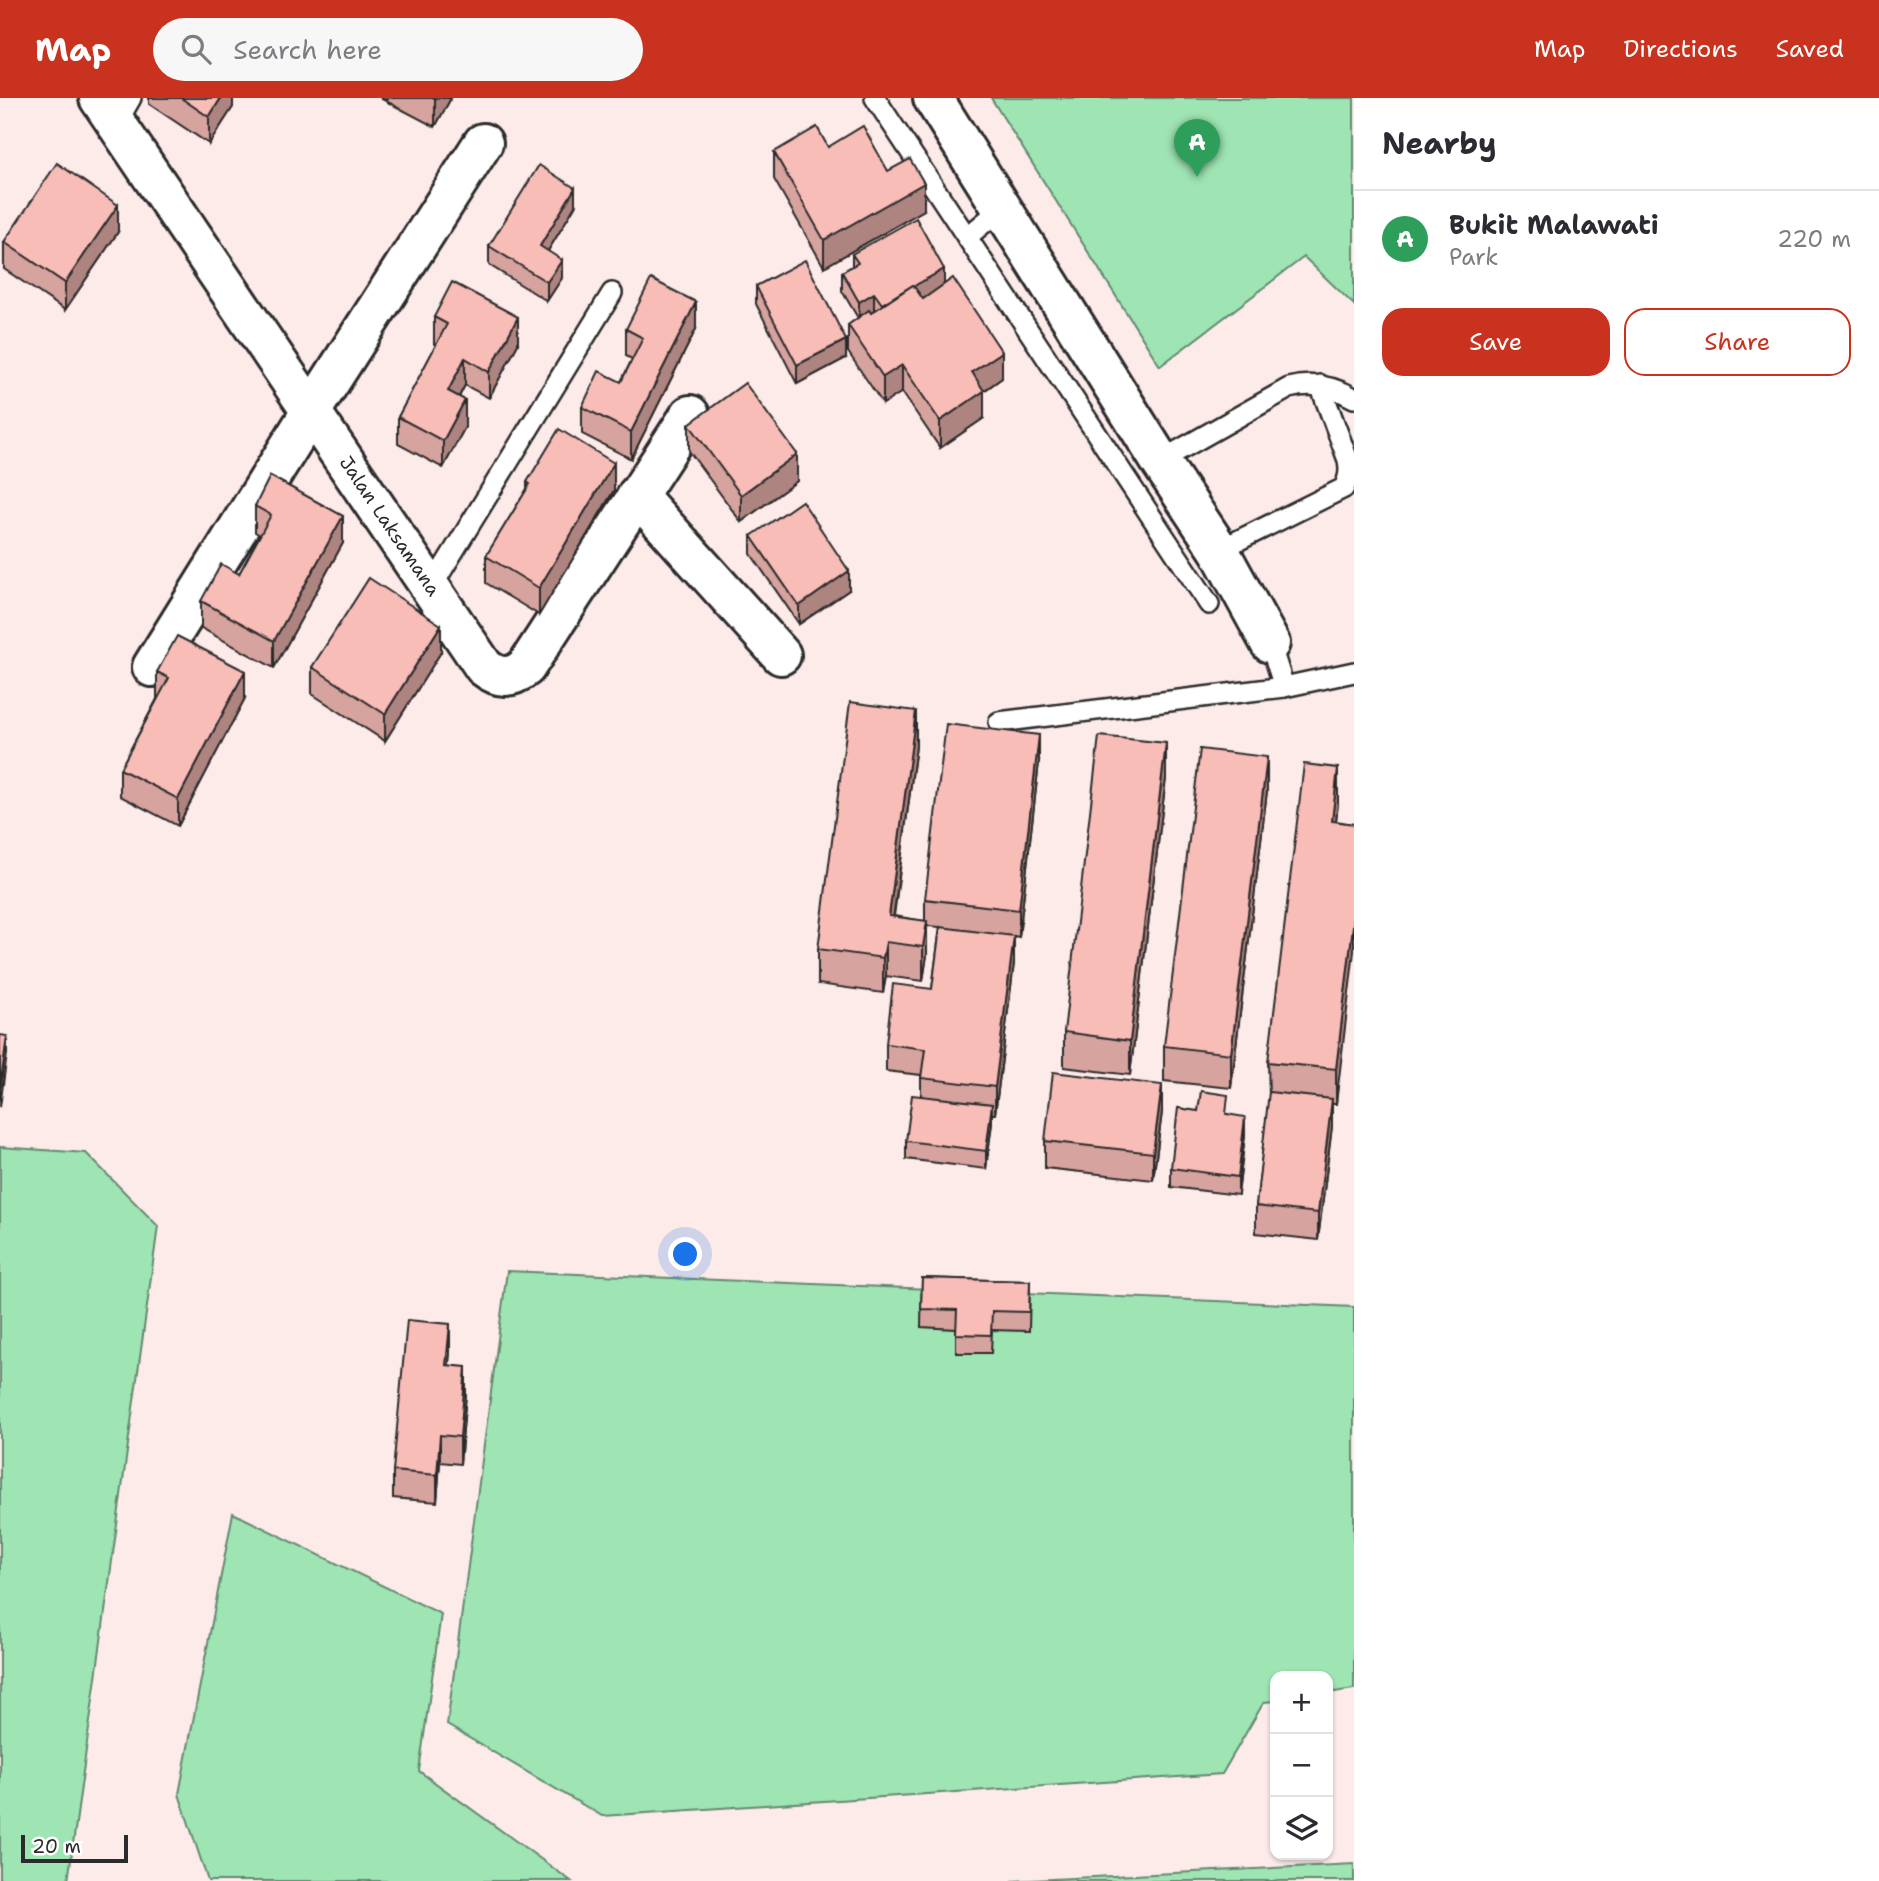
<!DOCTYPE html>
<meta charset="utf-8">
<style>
:root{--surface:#fff;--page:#f7f7f7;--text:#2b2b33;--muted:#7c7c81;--line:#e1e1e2;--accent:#c8321e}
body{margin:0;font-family:"Shantell Sans",sans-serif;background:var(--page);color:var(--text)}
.controls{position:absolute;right:21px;bottom:21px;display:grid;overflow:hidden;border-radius:14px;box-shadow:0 2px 5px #0004}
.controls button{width:63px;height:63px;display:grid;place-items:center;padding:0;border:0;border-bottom:2px solid var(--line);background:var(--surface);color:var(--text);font:35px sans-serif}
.scale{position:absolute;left:21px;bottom:18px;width:107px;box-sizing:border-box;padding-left:7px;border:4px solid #2b2b2b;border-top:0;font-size:19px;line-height:24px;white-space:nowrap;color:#2b2b2b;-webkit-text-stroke:5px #fff;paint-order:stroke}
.you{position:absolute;left:686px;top:1157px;width:24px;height:24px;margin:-18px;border:5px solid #fff;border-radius:50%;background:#1a73e8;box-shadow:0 0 0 10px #1a73e833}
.badge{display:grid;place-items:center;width:46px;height:46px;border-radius:50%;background:var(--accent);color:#fff;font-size:23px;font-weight:700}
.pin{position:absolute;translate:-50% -58px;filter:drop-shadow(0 2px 4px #0008)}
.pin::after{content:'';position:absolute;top:37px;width:24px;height:21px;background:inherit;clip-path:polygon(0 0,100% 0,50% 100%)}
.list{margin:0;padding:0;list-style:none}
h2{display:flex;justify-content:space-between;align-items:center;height:91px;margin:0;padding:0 28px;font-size:30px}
h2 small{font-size:23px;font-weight:400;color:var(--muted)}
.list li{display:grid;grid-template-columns:46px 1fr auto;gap:21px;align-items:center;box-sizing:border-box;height:98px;padding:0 28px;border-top:2px solid var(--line)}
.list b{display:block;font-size:26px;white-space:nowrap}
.list p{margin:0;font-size:23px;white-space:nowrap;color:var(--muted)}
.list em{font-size:23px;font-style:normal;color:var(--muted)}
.actions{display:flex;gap:14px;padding:21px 28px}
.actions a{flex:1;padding:16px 0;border:2px solid var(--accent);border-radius:21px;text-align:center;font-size:24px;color:var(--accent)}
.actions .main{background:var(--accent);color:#fff}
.icon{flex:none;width:38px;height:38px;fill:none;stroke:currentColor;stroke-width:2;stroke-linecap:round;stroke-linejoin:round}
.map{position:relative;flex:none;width:1354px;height:1783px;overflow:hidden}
header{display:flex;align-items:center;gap:42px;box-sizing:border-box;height:98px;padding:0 35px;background:var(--accent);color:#fff}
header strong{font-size:33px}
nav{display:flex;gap:38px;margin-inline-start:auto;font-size:24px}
.search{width:490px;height:63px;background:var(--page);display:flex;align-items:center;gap:18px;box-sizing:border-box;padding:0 24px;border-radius:38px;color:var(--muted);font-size:26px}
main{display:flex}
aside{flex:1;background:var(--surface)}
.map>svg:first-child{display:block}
.green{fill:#9ee5b3;stroke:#64886f;stroke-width:2}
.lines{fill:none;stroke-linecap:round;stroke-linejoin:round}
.lane-casing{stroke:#2b2b2b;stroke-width:24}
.street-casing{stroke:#2b2b2b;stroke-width:44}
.lane{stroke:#fff;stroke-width:19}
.street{stroke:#fff;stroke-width:38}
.wall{fill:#d6a39e;stroke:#2b2b2b;stroke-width:2}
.shaded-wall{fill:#ae8481;stroke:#2b2b2b;stroke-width:2}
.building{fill:#f9bdb8;stroke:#2b2b2b;stroke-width:2}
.labels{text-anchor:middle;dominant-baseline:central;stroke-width:5;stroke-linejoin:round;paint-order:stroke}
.street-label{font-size:19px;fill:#2b2b2b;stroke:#fff}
</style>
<header>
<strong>Map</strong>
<div class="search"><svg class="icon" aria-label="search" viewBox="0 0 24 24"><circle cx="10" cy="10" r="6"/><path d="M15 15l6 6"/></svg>Search here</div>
<nav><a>Map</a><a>Directions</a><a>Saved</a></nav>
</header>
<main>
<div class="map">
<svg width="1354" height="1783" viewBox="0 0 1354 1783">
<rect width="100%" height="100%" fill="#fdebea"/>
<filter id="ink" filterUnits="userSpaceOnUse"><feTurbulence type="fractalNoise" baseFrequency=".0143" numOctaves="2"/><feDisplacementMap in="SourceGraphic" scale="14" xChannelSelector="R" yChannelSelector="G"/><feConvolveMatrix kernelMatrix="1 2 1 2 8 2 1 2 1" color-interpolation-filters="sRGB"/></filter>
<g filter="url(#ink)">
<g class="green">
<path d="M 991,0 L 1354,0 L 1354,207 L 1304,159 L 1160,268 Z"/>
<path d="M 0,1049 L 86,1055 L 158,1128 L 68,1783 L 0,1783 Z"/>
<path d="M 507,1173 L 1354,1209 L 1354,1591 L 1328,1595 L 1328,1578 L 1275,1578 L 1275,1603 L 1264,1604 L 1222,1676 L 602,1718 L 447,1627 Z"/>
<path d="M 233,1415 L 441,1516 L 419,1673 L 571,1783 L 208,1783 L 179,1696 Z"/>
<path d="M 1354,1766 L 1354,1783 L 1012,1783 Z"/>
</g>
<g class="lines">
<defs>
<g id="lane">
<path d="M 875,0 L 1209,506"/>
<path d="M 116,26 L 131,0"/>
<path d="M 967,139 L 1002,110"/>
<path d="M 1160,363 L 1289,290 C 1312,284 1333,288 1354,300"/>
<path d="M 1219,452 L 1344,390 C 1349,380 1350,373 1348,362 L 1320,287"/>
<path d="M 431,490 L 612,195"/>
<path d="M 1270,545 L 1284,589"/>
<path d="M 999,624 L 1284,589 L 1354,574"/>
</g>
<g id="street">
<path d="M 99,0 L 484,569 C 499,581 511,581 526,569 L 690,317"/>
<path d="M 933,0 L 1160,363 L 1219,452 L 1270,545"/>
<path d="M 637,397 L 781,557"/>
<path d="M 152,569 L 312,312 L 483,45"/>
</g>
</defs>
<use href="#lane" class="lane-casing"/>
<use href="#street" class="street-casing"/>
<use href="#lane" class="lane"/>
<use href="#street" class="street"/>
</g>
<g class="wall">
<path d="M 149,0 L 233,0 L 233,9 L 209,46 L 149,6 Z"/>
<path d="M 380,0 L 451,0 L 435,29 Z"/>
<path d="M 828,49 L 924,112 L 824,169 L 774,81 L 774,54 Z"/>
<path d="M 575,108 L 548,153 L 562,180 L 547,203 L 489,167 L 489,148 Z"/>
<path d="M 118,134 L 65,212 L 4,171 L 4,144 Z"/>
<path d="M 852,156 L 944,187 L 1002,280 L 984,293 L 984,320 L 940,350 L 902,294 L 883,306 L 848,254 L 848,227 L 858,220 L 842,193 L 842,174 L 852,168 Z"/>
<path d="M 756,188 L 846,260 L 797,286 L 756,206 Z"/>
<path d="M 434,219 L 518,246 L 489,300 L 465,287 L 459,299 L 465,329 L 443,370 L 398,346 L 398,319 L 436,247 L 434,246 Z"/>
<path d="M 626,231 L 696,231 L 631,361 L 582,336 L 582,309 L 621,284 L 632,261 L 626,258 Z"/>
<path d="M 689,326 L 797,383 L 741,424 L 689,353 Z"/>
<path d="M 527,384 L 614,392 L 539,517 L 486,485 L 486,458 L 527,391 Z"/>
<path d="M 255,408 L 343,445 L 274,570 L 201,530 L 201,503 L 239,476 L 260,437 L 255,434 Z"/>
<path d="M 751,438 L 849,492 L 799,526 L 751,456 Z"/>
<path d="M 441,554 L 385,643 L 312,596 L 312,569 Z"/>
<path d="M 157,574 L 245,600 L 178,728 L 120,698 L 120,671 L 157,601 Z"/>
<path d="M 916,648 L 894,818 L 925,823 L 925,801 L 1039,664 L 1019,839 L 1014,838 L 1014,865 L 995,1016 L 992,1016 L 992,1025 L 986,1071 L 906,1061 L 906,1043 L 921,998 L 921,977 L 886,973 L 886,946 L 932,891 L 940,829 L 927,828 L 927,857 L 923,883 L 886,878 L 883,895 L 818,886 L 818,851 Z"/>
<path d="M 1166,680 L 1130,977 L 1064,969 L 1064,934 Z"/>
<path d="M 1267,693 L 1231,990 L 1164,983 L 1164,948 Z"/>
<path d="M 1338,705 L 1336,723 L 1354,726 L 1336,1006 L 1332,1006 L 1332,1028 L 1318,1142 L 1256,1135 L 1256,1108 L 1269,998 L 1268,964 Z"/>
<path d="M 1162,1014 L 1153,1082 L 1045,1070 L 1045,1043 Z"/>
<path d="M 1228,1016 L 1245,1037 L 1238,1097 L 1171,1089 L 1171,1070 Z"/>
<path d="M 922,1180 L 1030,1183 L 1029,1233 L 992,1232 L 991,1255 L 956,1255 L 956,1231 L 921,1229 Z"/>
<path d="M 450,1253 L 449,1267 L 466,1296 L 460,1366 L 440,1364 L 437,1404 L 393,1400 L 393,1373 Z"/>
</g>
<g class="shaded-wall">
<path d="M 221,0 L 233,0 L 233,9 L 209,46 L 209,19 Z"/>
<path d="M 436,0 L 451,0 L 435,29 L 435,2 Z"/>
<path d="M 924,85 L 924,112 L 824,169 L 824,142 Z"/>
<path d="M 575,90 L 575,108 L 540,166 L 540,148 Z"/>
<path d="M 118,107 L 118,134 L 65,212 L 65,185 Z"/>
<path d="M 562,162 L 562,180 L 547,203 L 547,184 Z"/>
<path d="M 944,171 L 944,189 L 882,225 L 882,206 Z"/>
<path d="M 874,195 L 874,213 L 859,223 L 859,204 Z"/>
<path d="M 696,204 L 696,231 L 631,361 L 631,334 Z"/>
<path d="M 518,219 L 518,246 L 489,300 L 489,274 Z"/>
<path d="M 846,242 L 846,260 L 797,286 L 797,267 Z"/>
<path d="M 1002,254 L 1002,280 L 972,301 L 972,274 Z"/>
<path d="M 465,260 L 465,287 L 448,320 L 448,293 Z"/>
<path d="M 902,267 L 902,294 L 883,306 L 883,279 Z"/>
<path d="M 984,293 L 984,320 L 940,350 L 940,323 Z"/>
<path d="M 465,302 L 465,329 L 443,370 L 443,343 Z"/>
<path d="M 797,356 L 797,383 L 741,424 L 741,397 Z"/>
<path d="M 614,365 L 614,392 L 539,517 L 539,490 Z"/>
<path d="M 343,418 L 343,445 L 274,570 L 274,543 Z"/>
<path d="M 849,473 L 849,492 L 799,526 L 799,508 Z"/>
<path d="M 441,527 L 441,554 L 385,643 L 385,616 Z"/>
<path d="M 245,573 L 245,600 L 178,728 L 178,701 Z"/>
<path d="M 916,613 L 916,648 L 890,844 L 889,818 Z"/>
<path d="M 1039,637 L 1039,664 L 1019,839 L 1019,812 Z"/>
<path d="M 1166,645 L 1166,680 L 1130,977 L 1130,943 Z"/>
<path d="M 1267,659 L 1267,693 L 1231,990 L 1231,956 Z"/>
<path d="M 1338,670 L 1338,705 L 1332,758 L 1332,723 Z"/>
<path d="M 1354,819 L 1354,853 L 1336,1006 L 1336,971 Z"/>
<path d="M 927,823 L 927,857 L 923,883 L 923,849 Z"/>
<path d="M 1014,838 L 1014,865 L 995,1016 L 995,989 Z"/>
<path d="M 886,844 L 886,878 L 883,895 L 883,860 Z"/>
<path d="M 7,938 L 7,956 L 0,1009 L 0,991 Z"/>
<path d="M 1162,987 L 1162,1014 L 1153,1082 L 1153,1055 Z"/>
<path d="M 1332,1001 L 1332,1028 L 1318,1142 L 1318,1115 Z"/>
<path d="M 992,1006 L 992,1025 L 986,1071 L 986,1053 Z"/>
<path d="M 1245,1019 L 1245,1037 L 1238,1097 L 1238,1079 Z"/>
<path d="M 450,1226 L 450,1253 L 446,1294 L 446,1267 Z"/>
<path d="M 466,1269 L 466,1296 L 460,1366 L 460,1339 Z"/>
<path d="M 440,1337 L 440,1364 L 437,1404 L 437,1377 Z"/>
</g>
<g class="building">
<path d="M 181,0 L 221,0 L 209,19 Z"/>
<path d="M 863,28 L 888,73 L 910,61 L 924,85 L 824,142 L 774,54 L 817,29 L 828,49 Z"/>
<path d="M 57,65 L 118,107 L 65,185 L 4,144 Z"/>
<path d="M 539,67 L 575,90 L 540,148 L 562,162 L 547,184 L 489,148 Z"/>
<path d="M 916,120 L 944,171 L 914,188 L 913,187 L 882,206 L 874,195 L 859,204 L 842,174 L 858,165 L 852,156 Z"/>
<path d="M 805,162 L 846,242 L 797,267 L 756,188 Z"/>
<path d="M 953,180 L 1002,254 L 972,274 L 984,293 L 940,323 L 902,267 L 883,279 L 848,227 L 869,212 L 871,215 L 913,187 L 923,201 Z"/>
<path d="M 651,181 L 696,204 L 631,334 L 582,309 L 599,273 L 621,284 L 643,240 L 626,231 Z"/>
<path d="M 452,184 L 518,219 L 489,274 L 465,260 L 448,293 L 465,302 L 443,343 L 398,319 L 447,226 L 434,219 Z"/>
<path d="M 745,285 L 797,356 L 741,397 L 689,326 Z"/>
<path d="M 559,331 L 614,365 L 539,490 L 486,458 L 530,386 L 527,384 Z"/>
<path d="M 270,378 L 343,418 L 274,543 L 201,503 L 221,466 L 239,476 L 271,417 L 255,408 Z"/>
<path d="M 802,403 L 849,473 L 799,508 L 751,438 Z"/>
<path d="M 369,480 L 441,527 L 385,616 L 312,569 Z"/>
<path d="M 177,538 L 245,573 L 178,701 L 120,671 L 169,580 L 157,574 Z"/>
<path d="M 850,604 L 916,613 L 889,818 L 927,823 L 923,849 L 886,844 L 883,860 L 818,851 Z"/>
<path d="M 946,626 L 1039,637 L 1019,812 L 925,801 Z"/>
<path d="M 1099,638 L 1166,645 L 1130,943 L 1064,934 Z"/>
<path d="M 1200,651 L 1267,659 L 1231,956 L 1164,948 Z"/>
<path d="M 1304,666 L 1338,670 L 1332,723 L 1354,726 L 1354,819 L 1336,971 L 1268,964 Z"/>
<path d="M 940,829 L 1014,838 L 995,989 L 921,980 L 925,951 L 886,946 L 893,886 L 932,891 Z"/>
<path d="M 0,937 L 7,938 L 0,991 Z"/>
<path d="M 1053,974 L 1162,987 L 1153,1055 L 1045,1043 Z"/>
<path d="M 1201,993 L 1228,997 L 1226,1016 L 1245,1019 L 1238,1079 L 1171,1070 L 1178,1010 L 1198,1013 Z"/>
<path d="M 1269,994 L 1332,1001 L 1318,1115 L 1256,1108 Z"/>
<path d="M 912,997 L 992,1006 L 986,1053 L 906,1043 Z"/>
<path d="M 922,1180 L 1030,1183 L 1029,1214 L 992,1213 L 991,1237 L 956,1236 L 957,1212 L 921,1211 Z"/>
<path d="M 407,1222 L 450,1226 L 446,1267 L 466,1269 L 460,1339 L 440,1337 L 437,1377 L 393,1373 Z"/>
</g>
</g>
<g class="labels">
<g class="street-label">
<text transform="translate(390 428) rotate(56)">Jalan Laksamana</text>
</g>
</g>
</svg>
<div class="controls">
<button>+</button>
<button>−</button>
<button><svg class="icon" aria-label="layers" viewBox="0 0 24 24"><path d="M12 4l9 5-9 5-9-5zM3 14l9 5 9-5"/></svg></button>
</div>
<div class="scale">20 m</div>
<div class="you"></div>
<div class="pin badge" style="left:1197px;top:79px;background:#2e9e5b">A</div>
</div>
<aside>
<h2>Nearby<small></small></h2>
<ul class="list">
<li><span class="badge" style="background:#2e9e5b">A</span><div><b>Bukit Malawati</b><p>Park</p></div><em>220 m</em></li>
</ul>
<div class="actions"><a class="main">Save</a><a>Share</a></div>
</aside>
</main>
